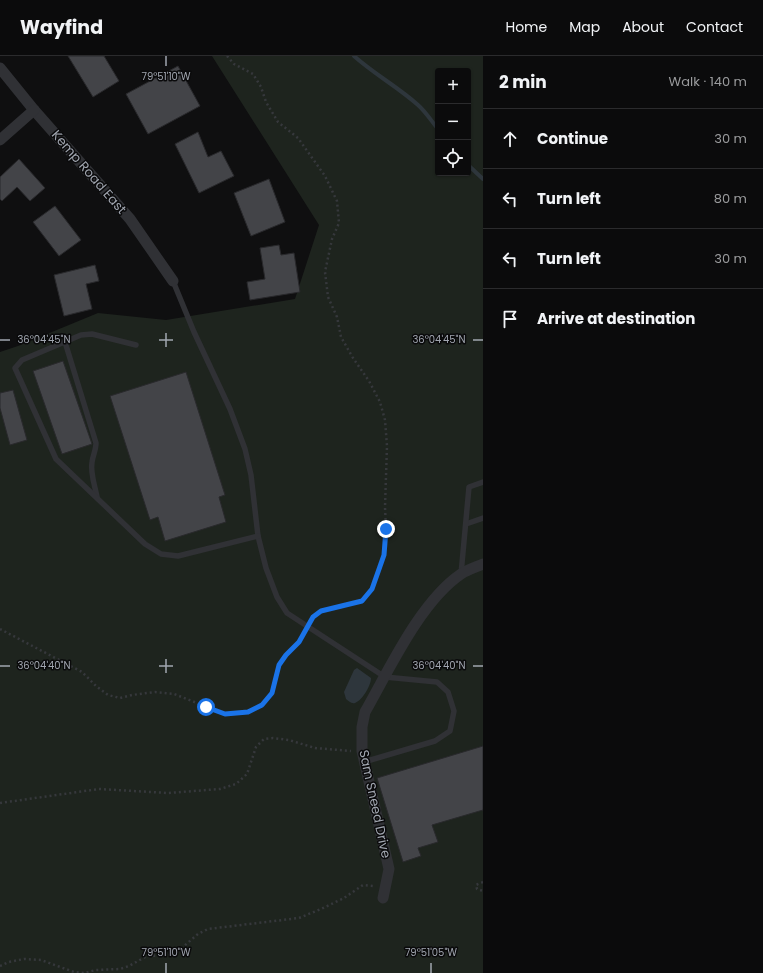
<!DOCTYPE html>
<meta charset="utf-8">
<style>
:root{--surface:#0b0b0c;--page:#141415;--text:#f1f3f6;--muted:#9a9b9d;--line:#2b2b2d}
body{margin:0;font-family:Poppins,sans-serif;background:var(--page);color:var(--text)}
.controls{position:absolute;right:12px;top:12px;display:grid;overflow:hidden;border-radius:4px;box-shadow:0 1px 3px #0004}
.controls button{width:36px;height:36px;display:grid;place-items:center;padding:0;border:0;border-bottom:1px solid var(--line);background:var(--surface);color:var(--text);font:20px sans-serif}
.stop{position:absolute;width:12px;height:12px;margin:-9px;border:3px solid #1a73e8;border-radius:50%;background:#fff}
.stop.end{background:#1a73e8;border-color:#fff;box-shadow:0 1px 4px #0008}
.list{margin:0;padding:0;list-style:none}
h2{display:flex;justify-content:space-between;align-items:center;height:52px;margin:0;padding:0 16px;font-size:17px}
h2 small{font-size:13px;font-weight:400;color:var(--muted)}
.list li{display:grid;grid-template-columns:26px 1fr auto;gap:12px;align-items:center;box-sizing:border-box;height:60px;padding:0 16px;border-top:1px solid var(--line)}
.list b{display:block;font-size:15px;white-space:nowrap}
.list em{font-size:13px;font-style:normal;color:var(--muted)}
.icon{flex:none;width:22px;height:22px;fill:none;stroke:currentColor;stroke-width:2;stroke-linecap:round;stroke-linejoin:round}
.map{position:relative;flex:none;width:483px;height:917px;overflow:hidden}
header{display:flex;align-items:center;gap:24px;box-sizing:border-box;height:56px;padding:0 20px;background:var(--surface);border-bottom:1px solid var(--line)}
header strong{font-size:19px}
nav{display:flex;gap:22px;margin-inline-start:auto;font-size:14px}
main{display:flex}
aside{flex:1;background:var(--surface)}
.map>svg:first-child{display:block}
.green{fill:#1e241e;fill-rule:evenodd}
.water{fill:#2e363c}
.lines{fill:none;stroke-linecap:round;stroke-linejoin:round}
.stream{stroke:#2e363c;stroke-width:4}
.building{fill:#434448;stroke:#29292c}
.path{stroke:#36383c;stroke-width:2.5;stroke-dasharray:2 3;stroke-linecap:butt}
.lane{stroke:#303135;stroke-width:5.5}
.street{stroke:#303135;stroke-width:11}
.route{stroke:#1a73e8;stroke-width:5}
.ticks{fill:none;stroke:#a1a6b0;stroke-width:1.5}
.labels{text-anchor:middle;dominant-baseline:central;stroke-width:3;stroke-linejoin:round;paint-order:stroke}
.street-label{font-size:13px;fill:#a1a6b0;stroke:#0a0a0b}
.ticks-label{font-size:10px;text-anchor:middle;fill:#a1a6b0;stroke:#0a0a0b;stroke-width:3;stroke-linejoin:round;paint-order:stroke}
</style>
<header>
<strong>Wayfind</strong>
<nav><a>Home</a><a>Map</a><a>About</a><a>Contact</a></nav>
</header>
<main>
<div class="map">
<svg width="483" height="917" viewBox="0 0 483 917">
<rect width="100%" height="100%" fill="#0f0f10"/>
<path class="green" d="M 212,0 L 483,0 L 483,917 L 0,917 L 0,296 L 18,290 L 98,257 L 166,264 L 295,243 L 319,169 ZM 438,15 L 468,15 L 468,117 L 438,117 Z"/>
<path class="water" d="M 357,612 L 371,622 C 371,629 363,644 355,647 C 351,648 349,645 346,643 L 344,636 L 354,614 Z"/>
<g class="lines">
<g class="stream">
<path d="M 354,0 C 374,18 398,31 418,49 C 426,56 432,66 438,73"/>
<path d="M 468,109 L 483,123"/>
</g>
</g>
<g class="building">
<path d="M 68,0 L 104,0 L 119,25 L 93,41 Z"/>
<path d="M 178,10 L 200,50 L 148,78 L 126,38 Z"/>
<path d="M 198,76 L 208,101 L 221,95 L 234,120 L 199,137 L 175,88 Z"/>
<path d="M 19,103 L 45,132 L 30,145 L 17,131 L 2,145 L 0,143 L 0,121 Z"/>
<path d="M 269,123 L 285,166 L 251,180 L 234,137 Z"/>
<path d="M 55,150 L 81,184 L 59,200 L 33,166 Z"/>
<path d="M 279,189 L 281,199 L 294,197 L 300,236 L 250,244 L 247,226 L 265,223 L 260,192 Z"/>
<path d="M 95,209 L 99,225 L 86,228 L 92,253 L 64,260 L 54,219 Z"/>
<path d="M 63,305 L 92,388 L 62,398 L 33,315 Z"/>
<path d="M 186,316 L 225,439 L 219,441 L 226,466 L 165,485 L 158,461 L 150,464 L 110,340 Z"/>
<path d="M 13,334 L 27,384 L 10,389 L 0,352 L 0,337 Z"/>
<path d="M 483,690 L 483,754 L 432,769 L 438,786 L 418,792 L 421,800 L 403,806 L 377,722 Z"/>
</g>
<g class="lines">
<g class="path">
<path d="M 227,0 L 234,8 L 253,18 L 261,31 L 266,46 L 278,66 L 298,82 L 325,120 L 337,145 L 339,167 L 332,183 L 325,216 L 328,241 L 337,261 L 341,281 L 353,302 L 369,325 L 380,346 L 385,364 L 387,390 L 385,451 L 386,473 L 384,499 L 379,517 L 372,533 L 362,545 L 321,555 L 313,561 L 311,563"/>
<path d="M 0,573 L 82,616 L 96,630 L 108,639 L 120,642 L 132,639 L 155,636 L 174,638 L 225,658 L 248,656 L 262,649 L 272,637 L 279,609 L 286,599 L 299,586 L 303,578"/>
<path d="M 0,747 L 99,733 L 168,737 L 220,733 L 236,728 L 247,718 L 256,691 L 264,683 L 273,682 L 289,684 L 315,692 L 351,695"/>
<path d="M 483,826 L 476,829 L 477,833 L 483,835"/>
<path d="M 0,910 L 9,906 L 24,903 L 41,904 L 74,916 L 84,917 L 96,914 L 120,913 L 129,910 L 147,900 L 170,899 L 177,896 L 198,878 L 208,873 L 299,862 L 321,853 L 344,842 L 363,829 L 373,830"/>
</g>
<g class="lane">
<path d="M 173,225 L 194,276 L 230,353 L 245,393 L 251,419 L 258,480 L 266,512 L 277,541 L 287,557 L 385,621 L 437,626 L 448,636 L 454,655 L 450,675 L 435,685 L 364,706"/>
<path d="M 65,286 L 96,387 C 96,394 93,399 92,406 C 90,417 95,430 97,441"/>
<path d="M 136,289 L 92,278 L 81,279 L 22,304 L 15,312 L 56,403 L 145,488 L 161,498 L 178,500 L 258,480"/>
<path d="M 466,468 L 483,462"/>
<path d="M 461,518 L 469,431 L 483,426"/>
</g>
<g class="street">
<path d="M 0,12 L 34,54 L 130,163 L 173,225"/>
<path d="M 0,84 L 34,54"/>
<path d="M 383,842 L 389,813 L 362,695 L 362,671 L 365,656 C 389,614 420,546 461,518 C 467,514 476,511 483,508"/>
</g>
</g>
<g class="lines">
<path class="route" d="M 206,651 L 225,658 L 248,656 L 262,649 L 272,637 L 279,609 L 286,599 L 299,586 L 313,561 L 321,555 L 362,545 L 372,533 L 384,499 L 386,473"/>
</g>
<path class="ticks" d="M 166,0 L 166,10M 166,277 L 166,291M 0,284 L 10,284M 159,284 L 173,284M 473,284 L 483,284M 166,603 L 166,617M 0,610 L 10,610M 159,610 L 173,610M 473,610 L 483,610M 166,907 L 166,917M 431,907 L 431,917"/>
<g class="labels">
<g class="street-label">
<text transform="translate(89 116) rotate(49)">Kemp Road East</text>
<text transform="translate(375 748) rotate(78)">Sam Sneed Drive</text>
</g>
</g>
<g class="ticks-label">
<text x="166" y="24">79°51'10"W</text>
<text x="44" y="287">36°04'45"N</text>
<text x="439" y="287">36°04'45"N</text>
<text x="44" y="613">36°04'40"N</text>
<text x="439" y="613">36°04'40"N</text>
<text x="166" y="900">79°51'10"W</text>
<text x="431" y="900">79°51'05"W</text>
</g>
</svg>
<div class="controls">
<button>+</button>
<button>−</button>
<button><svg class="icon" aria-label="locate" viewBox="0 0 24 24"><circle cx="12" cy="12" r="6"/><path d="M12 2v4M12 18v4M2 12h4M18 12h4"/></svg></button>
</div>
<div class="stop" style="left:206px;top:651px"></div>
<div class="stop end" style="left:386px;top:473px"></div>
</div>
<aside>
<h2>2 min<small>Walk · 140 m</small></h2>
<ul class="list">
<li><svg class="icon" aria-label="ahead" viewBox="0 0 24 24"><path d="M12 20V5M6 11l6-6 6 6"/></svg><div><b>Continue</b></div><em>30 m</em></li>
<li><svg class="icon" aria-label="left" viewBox="0 0 24 24"><path d="M17 20v-9H6M10 6l-5 5 5 5"/></svg><div><b>Turn left</b></div><em>80 m</em></li>
<li><svg class="icon" aria-label="left" viewBox="0 0 24 24"><path d="M17 20v-9H6M10 6l-5 5 5 5"/></svg><div><b>Turn left</b></div><em>30 m</em></li>
<li><svg class="icon" aria-label="arrive" viewBox="0 0 24 24"><path d="M6 21V4h12l-3 4 3 4H6"/></svg><div><b>Arrive at destination</b></div></li>
</ul>
</aside>
</main>
